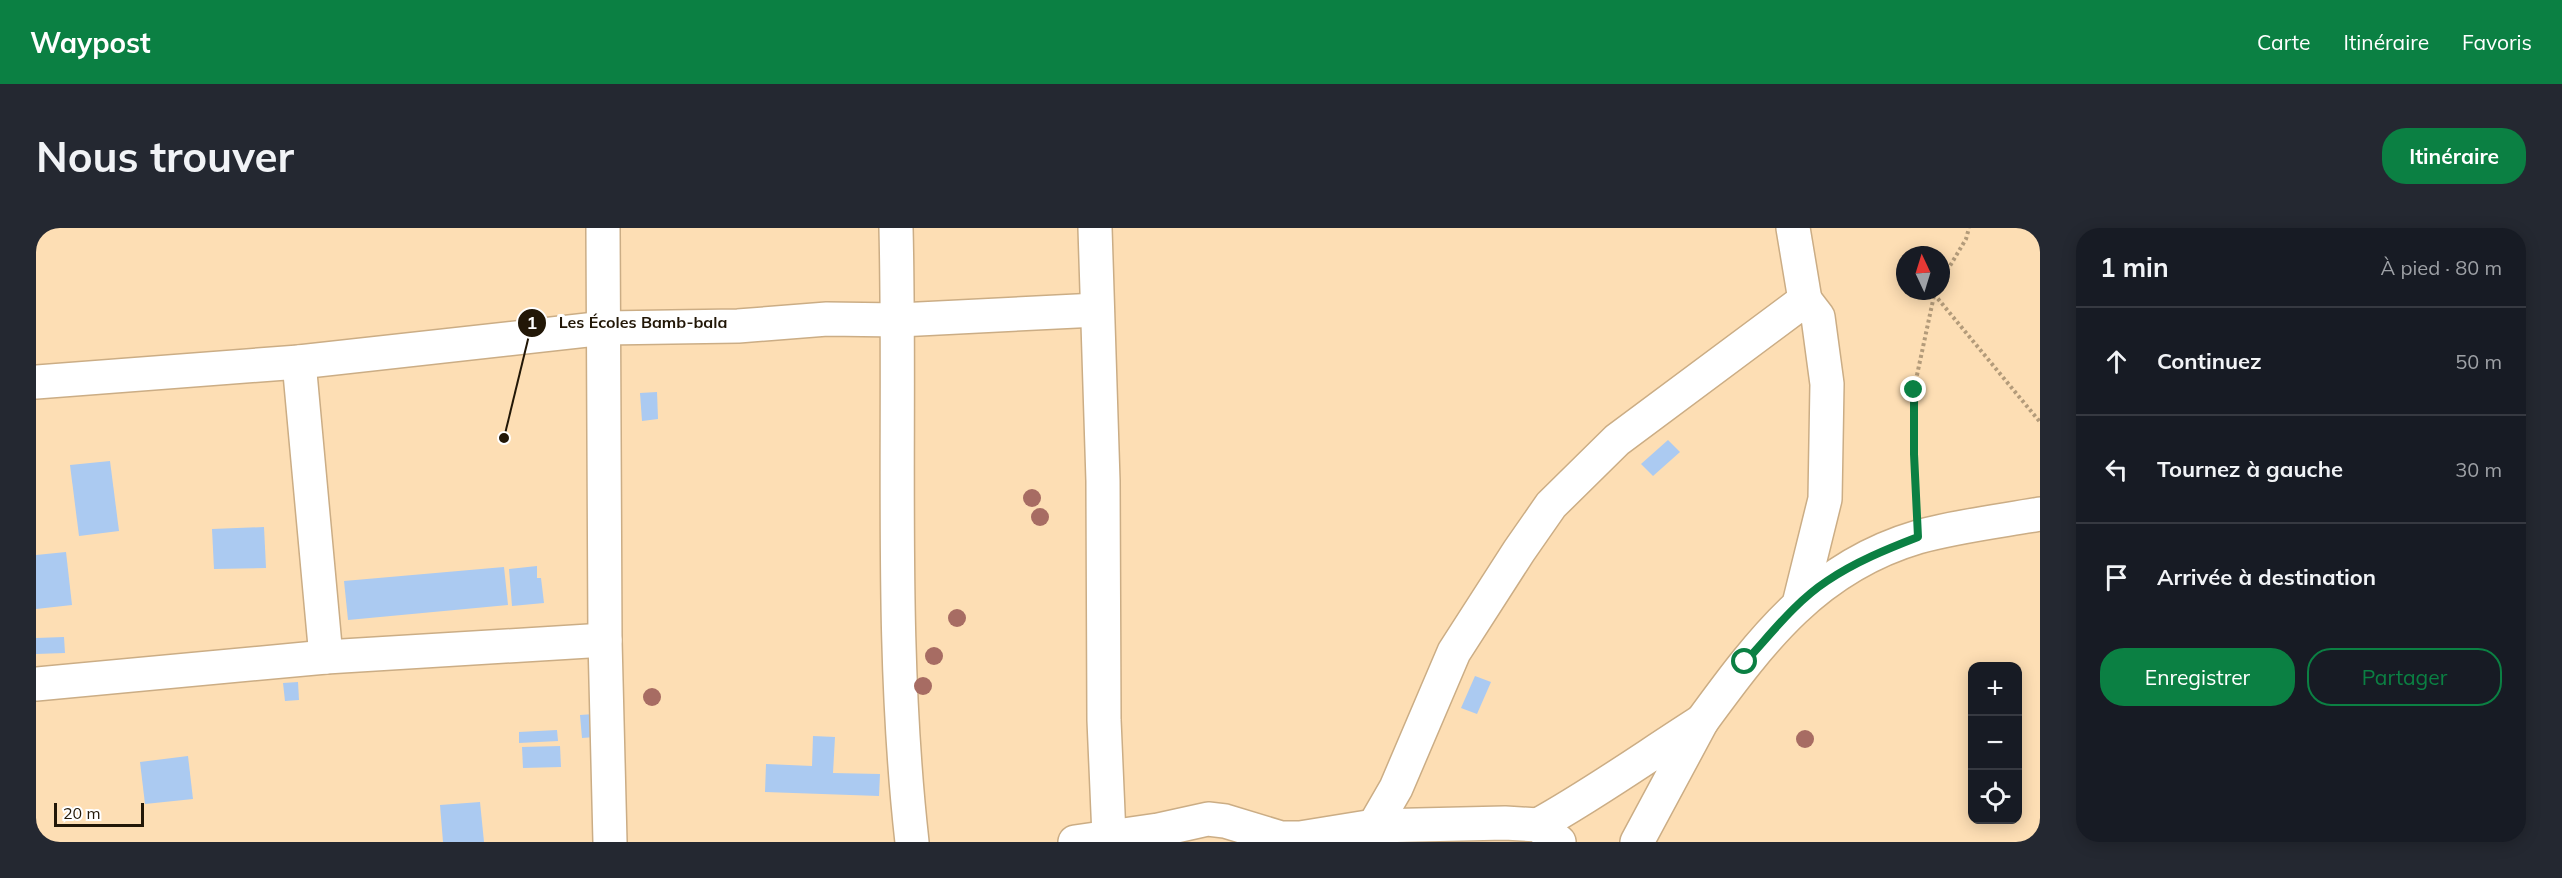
<!DOCTYPE html>
<html lang="fr">
<meta charset="utf-8">
<style>
:root{--surface:#171b24;--page:#242831;--text:#f1f3f6;--muted:#9ea1a6;--line:#363941;--accent:#0b8043}
body{margin:0;font-family:Mulish,sans-serif;background:var(--page);color:var(--text)}
.controls{position:absolute;right:18px;bottom:18px;display:grid;overflow:hidden;border-radius:12px;box-shadow:0 3px 15px #0003}
.controls button{width:54px;height:54px;display:grid;place-items:center;padding:0;border:0;border-bottom:2px solid var(--line);background:var(--surface);color:var(--text);font:30px sans-serif}
.compass{position:absolute;left:1860px;top:18px;width:54px;height:54px;border-radius:50%;background:var(--surface);box-shadow:0 3px 15px #0003;rotate:356deg}
.scale{position:absolute;left:18px;bottom:15px;width:90px;box-sizing:border-box;padding-left:6px;border:3px solid #221707;border-top:0;font-size:16px;line-height:21px;white-space:nowrap;color:#221707;-webkit-text-stroke:4px #fff;paint-order:stroke}
.stop{position:absolute;width:18px;height:18px;margin:-14px;border:4px solid #0b8043;border-radius:50%;background:#fff}
.stop.end{background:#0b8043;border-color:#fff;box-shadow:0 2px 6px #0008}
.list{margin:0;padding:0;list-style:none}
h2{display:flex;justify-content:space-between;align-items:center;height:78px;margin:0;padding:0 24px;font-size:26px}
h2 small{font-size:20px;font-weight:400;color:var(--muted)}
.list li{display:grid;grid-template-columns:39px 1fr auto;gap:18px;align-items:center;box-sizing:border-box;height:108px;padding:0 24px;border-top:2px solid var(--line)}
.list b{display:block;font-size:22px;white-space:nowrap}
.list em{font-size:20px;font-style:normal;color:var(--muted)}
.actions{display:flex;gap:12px;padding:18px 24px}
.actions a{flex:1;padding:14px 0;border:2px solid var(--accent);border-radius:24px;text-align:center;font-size:21px;color:var(--accent)}
.actions .main{background:var(--accent);color:#fff}
.icon{flex:none;width:33px;height:33px;fill:none;stroke:currentColor;stroke-width:2;stroke-linecap:round;stroke-linejoin:round}
.map{position:relative;flex:none;width:2004px;height:614px;overflow:hidden;border-radius:24px}
header{display:flex;align-items:center;gap:36px;box-sizing:border-box;height:84px;padding:0 30px;background:var(--accent);color:#fff}
header strong{font-size:28px}
nav{display:flex;gap:33px;margin-inline-start:auto;font-size:21px}
.intro{display:flex;align-items:center;justify-content:space-between;box-sizing:border-box;height:144px;padding:0 36px}
h1{margin:0;font-size:42px}
.button{padding:15px 27px;border-radius:24px;background:var(--accent);color:#fff;font-size:21px;font-weight:700}
main{display:flex;gap:36px;padding:0 36px}
aside{flex:1;background:var(--surface);border-radius:24px;box-shadow:0 3px 15px #0003}
.map>svg:first-child{display:block}
.building{fill:#abcaf1}
.lines{fill:none;stroke-linecap:round;stroke-linejoin:round}
.minor-casing{stroke:#cbad85;stroke-width:36}
.path{stroke:#b39b7a;stroke-width:4;stroke-dasharray:3 3;stroke-linecap:butt}
.minor{stroke:#fff;stroke-width:33}
.tree{fill:#a76c63}
.route{stroke:#0b8043;stroke-width:8}
.leader{fill:none;stroke:#221707;stroke-width:2}
.callout-dot{fill:#221707;stroke:#fff;stroke-width:2}
.mark-label{font-size:18px;text-anchor:middle;font-weight:bold;fill:#fff}
.callout-label{font-size:16px;text-anchor:middle;font-weight:bold;fill:#221707;stroke:#fff;stroke-width:6;stroke-linejoin:round;paint-order:stroke}
</style>
<header>
<strong>Waypost</strong>
<nav><a>Carte</a><a>Itinéraire</a><a>Favoris</a></nav>
</header>
<div class="intro"><h1>Nous trouver</h1><a class="button">Itinéraire</a></div>
<main>
<div class="map">
<svg width="2004" height="614" viewBox="0 0 2004 614">
<rect width="100%" height="100%" fill="#fddeb4"/>
<g class="building">
<path d="M 621,164 L 622,191 L 606,193 L 604,165 Z"/>
<path d="M 1632,212 L 1644,224 L 1617,248 L 1605,236 Z"/>
<path d="M 74,233 L 83,303 L 43,308 L 34,237 Z"/>
<path d="M 228,299 L 230,340 L 178,341 L 176,301 Z"/>
<path d="M 30,324 L 36,377 L 0,381 L 0,327 Z"/>
<path d="M 501,338 L 501,350 L 505,350 L 508,375 L 476,378 L 473,341 Z"/>
<path d="M 468,339 L 472,377 L 312,392 L 308,353 Z"/>
<path d="M 28,409 L 29,425 L 0,426 L 0,410 Z"/>
<path d="M 1439,448 L 1455,454 L 1441,486 L 1425,480 Z"/>
<path d="M 262,454 L 263,472 L 249,473 L 247,455 Z"/>
<path d="M 558,486 L 559,509 L 546,510 L 544,487 Z"/>
<path d="M 521,502 L 522,513 L 483,515 L 483,504 Z"/>
<path d="M 777,508 L 799,509 L 797,545 L 844,546 L 843,568 L 729,564 L 730,536 L 776,538 Z"/>
<path d="M 524,518 L 525,539 L 487,540 L 486,519 Z"/>
<path d="M 152,528 L 157,571 L 109,576 L 104,534 Z"/>
<path d="M 444,574 L 448,614 L 407,614 L 404,577 Z"/>
</g>
<g class="lines">
<defs>
<g id="minor">
<path d="M 567,0 L 569,412 L 574,614"/>
<path d="M 860,0 C 865,205 853,410 876,614"/>
<path d="M 1059,0 L 1067,253 L 1068,492 L 1073,608"/>
<path d="M 263,134 L 290,429"/>
<path d="M 0,154 L 263,134 L 569,100 L 702,98 L 791,91 L 863,92 L 1061,82"/>
<path d="M 1763,376 L 1789,271 L 1791,156 L 1782,89 L 1769,72"/>
<path d="M 0,456 L 290,429 L 569,412"/>
<path d="M 1666,493 C 1726,411 1780,339 1882,309 C 1921,298 1964,293 2004,286"/>
<path d="M 1502,597 C 1558,566 1611,528 1666,493 L 1601,614"/>
<path d="M 1338,598 L 1360,560 L 1418,424 L 1483,323 L 1515,277 L 1581,212 L 1769,72 L 1757,0"/>
<path d="M 1039,614 L 1122,602 L 1172,591 L 1189,593 L 1245,610 L 1264,610 L 1338,598 L 1469,595 L 1502,597 L 1523,614"/>
</g>
</defs>
<use href="#minor" class="minor-casing"/>
<g class="path">
<path d="M 1905,53 L 1930,11 L 1933,0"/>
<path d="M 1898,66 L 2004,194"/>
<path d="M 1882,279 L 1878,226 L 1878,161 L 1899,63"/>
</g>
<use href="#minor" class="minor"/>
</g>
<g class="tree">
<circle cx="996" cy="270" r="9"/>
<circle cx="1004" cy="289" r="9"/>
<circle cx="921" cy="390" r="9"/>
<circle cx="898" cy="428" r="9"/>
<circle cx="887" cy="458" r="9"/>
<circle cx="616" cy="469" r="9"/>
<circle cx="1769" cy="511" r="9"/>
</g>
<g class="lines">
<path class="route" d="M 1709,434 C 1735,406 1759,374 1791,353 C 1819,334 1851,321 1882,309 L 1878,226 L 1878,162"/>
</g>
<path class="leader" d="M468 210L496 95"/>
<g class="callout-dot">
<circle cx="468" cy="210" r="6"/>
<circle cx="496" cy="95" r="15"/>
</g>
<g class="mark-label">
<text x="496" y="101">1</text>
</g>
<g class="callout-label">
<text x="607" y="100">Les Écoles Bamb-bala</text>
</g>
</svg>
<div class="controls">
<button>+</button>
<button>−</button>
<button><svg class="icon" aria-label="locate" viewBox="0 0 24 24"><circle cx="12" cy="12" r="6"/><path d="M12 2v4M12 18v4M2 12h4M18 12h4"/></svg></button>
</div>
<svg class="compass" viewBox="-18 -18 36 36"><path d="M0-13l5 13h-10z" fill="#e53935"/><path d="M0 13l5-13h-10z" fill="#9ea1a6"/></svg>
<div class="scale">20 m</div>
<div class="stop" style="left:1709px;top:434px"></div>
<div class="stop end" style="left:1878px;top:162px"></div>
</div>
<aside>
<h2>1 min<small>À pied · 80 m</small></h2>
<ul class="list">
<li><svg class="icon" aria-label="ahead" viewBox="0 0 24 24"><path d="M12 20V5M6 11l6-6 6 6"/></svg><div><b>Continuez</b></div><em>50 m</em></li>
<li><svg class="icon" aria-label="left" viewBox="0 0 24 24"><path d="M17 20v-9H6M10 6l-5 5 5 5"/></svg><div><b>Tournez à gauche</b></div><em>30 m</em></li>
<li><svg class="icon" aria-label="arrive" viewBox="0 0 24 24"><path d="M6 21V4h12l-3 4 3 4H6"/></svg><div><b>Arrivée à destination</b></div></li>
</ul>
<div class="actions"><a class="main">Enregistrer</a><a>Partager</a></div>
</aside>
</main>
